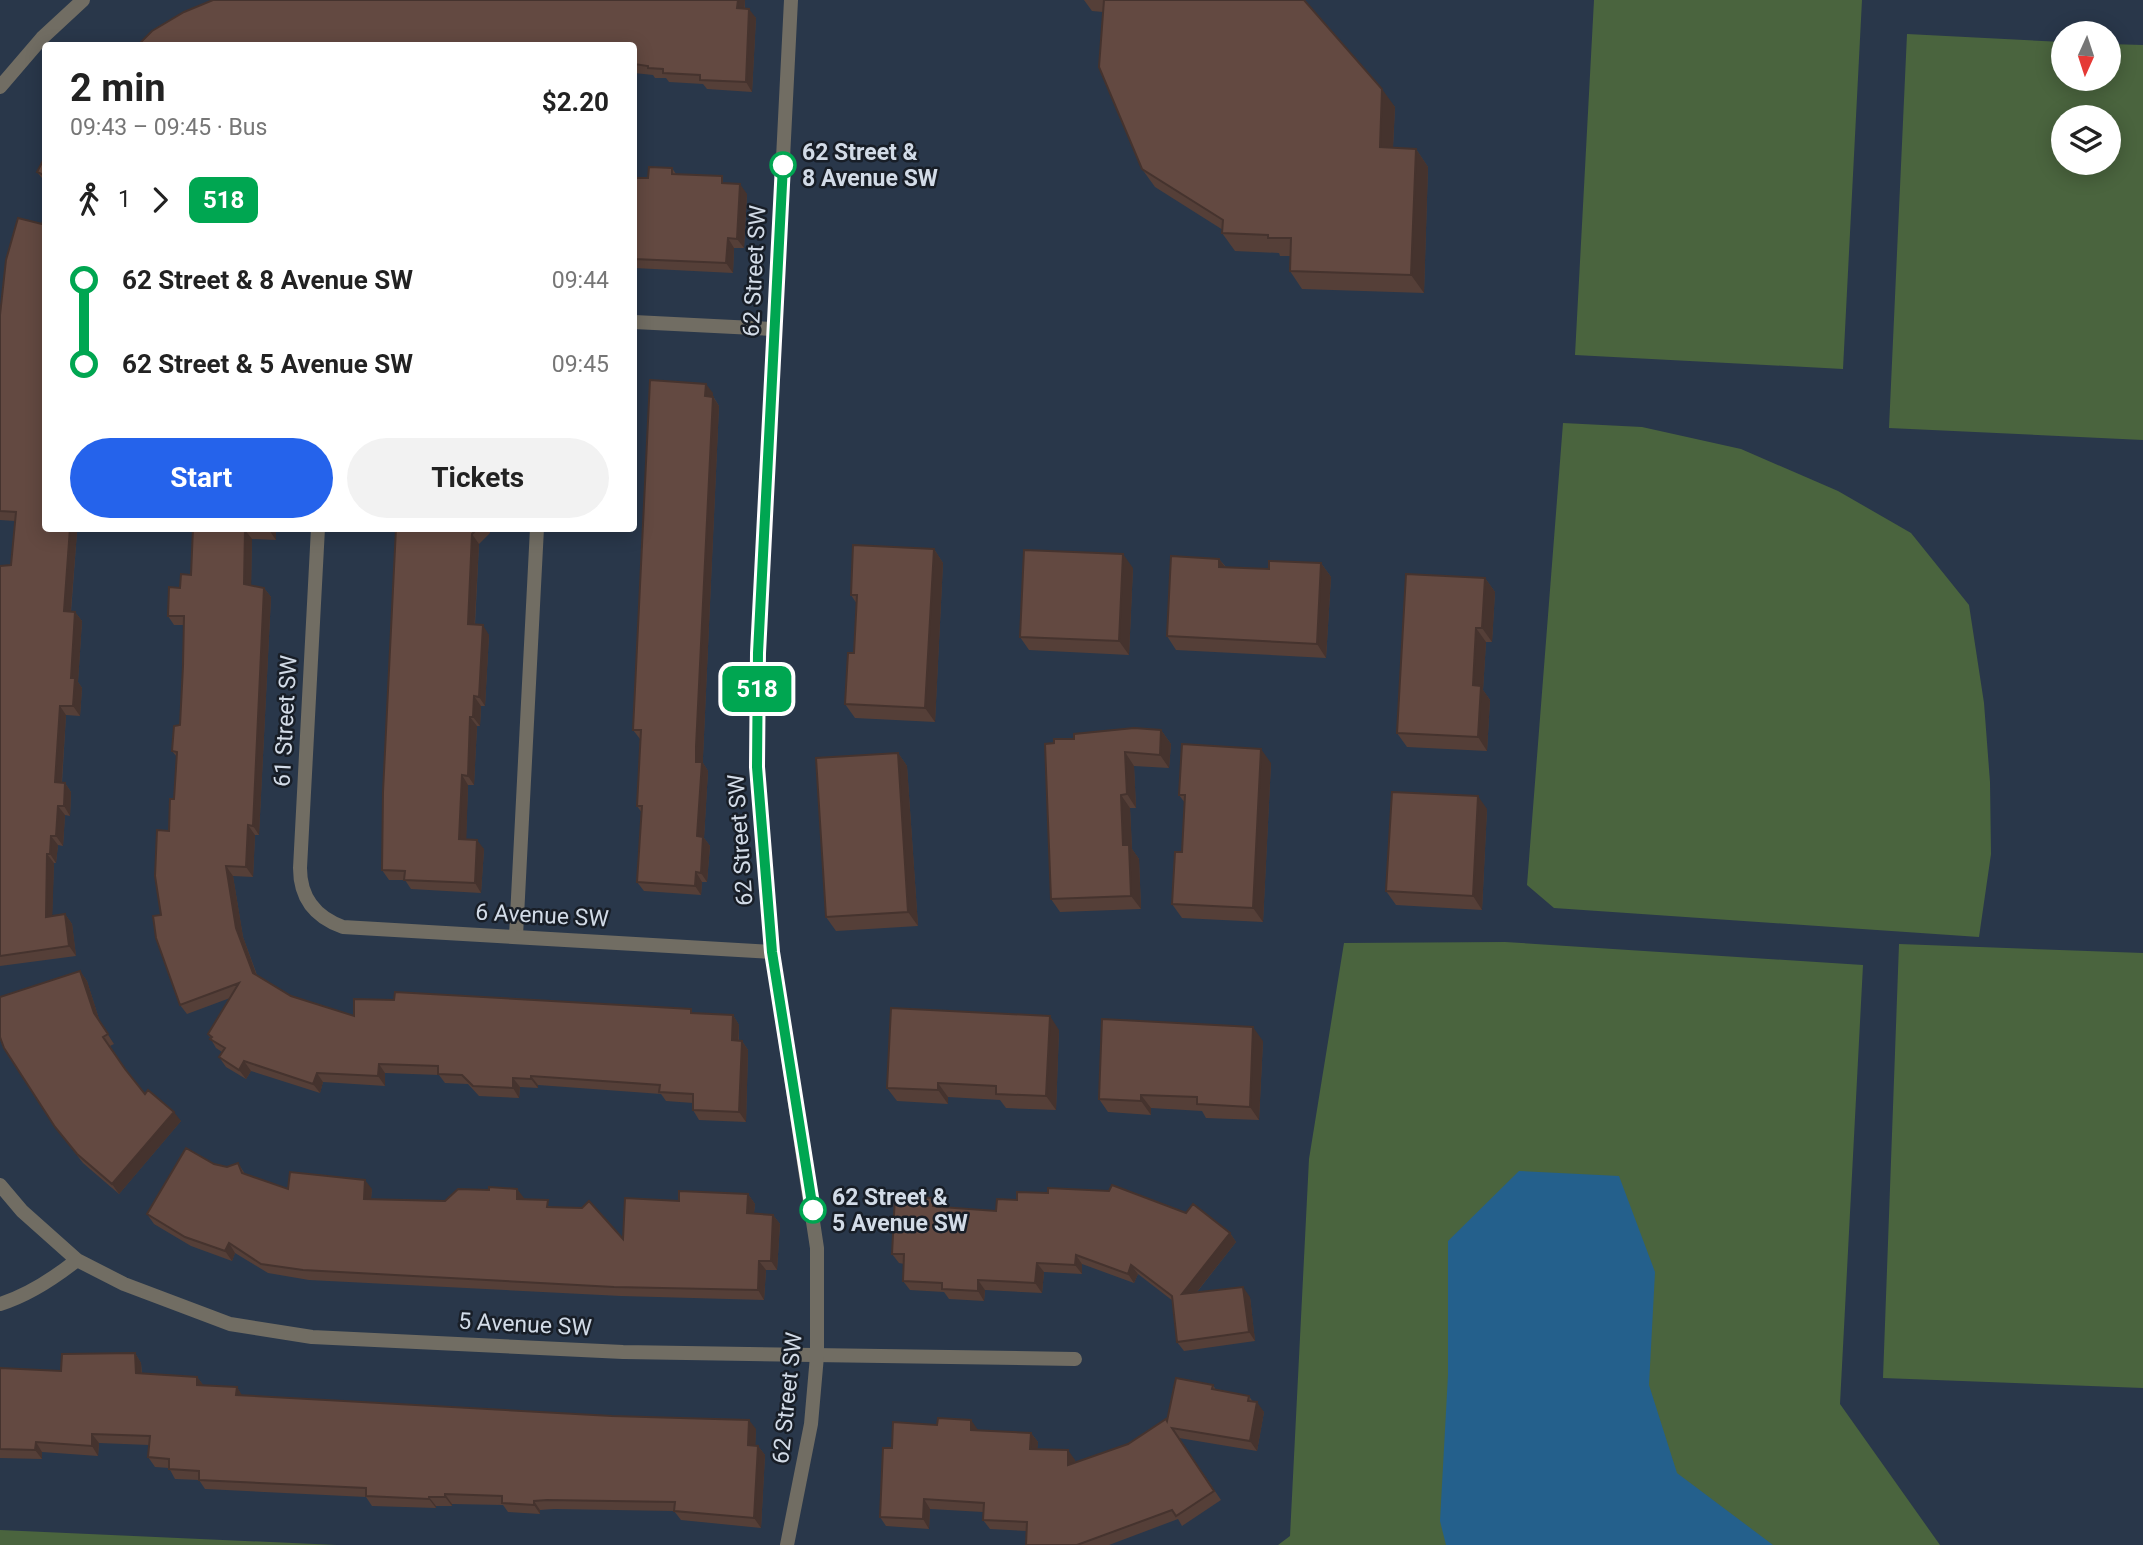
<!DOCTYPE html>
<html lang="en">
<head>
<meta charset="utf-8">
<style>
  :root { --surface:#fff; --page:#f2f2f2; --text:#222; --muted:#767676; --accent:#2563eb }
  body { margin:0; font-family:Roboto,sans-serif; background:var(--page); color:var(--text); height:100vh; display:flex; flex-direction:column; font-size:26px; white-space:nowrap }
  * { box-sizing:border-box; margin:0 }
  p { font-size:23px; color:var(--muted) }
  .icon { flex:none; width:38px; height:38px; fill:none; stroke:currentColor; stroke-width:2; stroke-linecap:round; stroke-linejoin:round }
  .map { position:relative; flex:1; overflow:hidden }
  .details { position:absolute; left:42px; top:42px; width:595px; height:490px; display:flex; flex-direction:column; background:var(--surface); border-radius:7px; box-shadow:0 4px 18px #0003 }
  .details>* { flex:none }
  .badge { padding:0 14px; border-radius:10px; font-size:24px; line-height:46px }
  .needle { width:46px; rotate:183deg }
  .fabs { position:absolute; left:2051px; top:21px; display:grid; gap:14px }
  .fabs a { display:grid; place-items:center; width:70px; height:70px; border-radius:50%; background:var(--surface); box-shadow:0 4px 18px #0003; font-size:35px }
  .map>.badge { position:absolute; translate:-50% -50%; box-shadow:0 0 0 4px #fff }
  .legs { display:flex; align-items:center; gap:10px; height:77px; padding:0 28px; font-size:23px }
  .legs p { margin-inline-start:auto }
  .summary { display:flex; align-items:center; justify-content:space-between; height:119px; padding:0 28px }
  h1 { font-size:38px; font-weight:700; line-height:52px }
  .cta { display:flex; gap:14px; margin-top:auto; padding:14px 28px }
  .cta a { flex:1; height:80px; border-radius:42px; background:var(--accent); color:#fff; font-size:28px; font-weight:700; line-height:80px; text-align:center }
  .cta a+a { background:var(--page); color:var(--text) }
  ul { padding:0 28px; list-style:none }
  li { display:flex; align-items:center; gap:24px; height:84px; font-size:26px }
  li i { display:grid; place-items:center; width:10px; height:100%; margin:0 9px; background:currentColor }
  li i::after { content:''; width:18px; height:18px; margin:-9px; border:5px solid; border-radius:50%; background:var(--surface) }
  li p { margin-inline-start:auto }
  li:first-child i { background:linear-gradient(#0000 50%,currentColor 0) }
  li:last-child i { background:linear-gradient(currentColor 50%,#0000 0) }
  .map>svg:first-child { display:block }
</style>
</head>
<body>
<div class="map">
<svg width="2143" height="1545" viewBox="0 0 2143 1545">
  <rect width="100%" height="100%" fill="#29374a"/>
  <!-- green -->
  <path fill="#4a643e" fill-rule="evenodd" d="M1594,0H1862L1843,369L1575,355Z
    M1907,34L2063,42V79H2109V44L2143,45V440L1889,428ZM2063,117H2109V163H2063Z
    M1563,423L1642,427L1741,449L1838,491L1911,533L1969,605L1984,703L1990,782L1991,854L1979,937L1554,908L1527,885Z
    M1505,942L1863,965L1840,1404L1940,1545H1278L1290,1536L1309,1159L1344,943Z
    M1899,944L2143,953V1388L1883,1378Z
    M0,1530L337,1545H0Z"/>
  <!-- water -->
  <path fill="#24608c" d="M1519,1171L1619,1176L1655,1272L1649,1385L1677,1473L1773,1545H1446L1440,1521L1448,1375V1241Z"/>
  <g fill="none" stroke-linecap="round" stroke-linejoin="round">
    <!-- service -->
    <path stroke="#716d63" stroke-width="14" d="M516,936L537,528"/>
    <!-- minor -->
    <path stroke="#716d63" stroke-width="14" d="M0,87L42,38L83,0
      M634,322L774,329
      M318,528L300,868C300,898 315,917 343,927L772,952
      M0,1185L22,1211L77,1260
      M0,1304C29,1295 53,1279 77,1260L124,1284L230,1324L312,1337L623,1352L1075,1359"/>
    <!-- tertiary -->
    <path stroke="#716d63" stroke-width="14" d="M787,1545L811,1424L817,1356V1248L772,952L757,767L758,653L791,0"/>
  </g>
  <!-- wall -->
  <path fill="#553f38" d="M213,0H745V8L756,18L752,92L707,89L703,84L669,82L666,78H655L653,75L634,73V46Z
    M1084,0H1304L1395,107L1393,148L1416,149L1428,167L1424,293L1302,289L1290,271V256H1280L1279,253L1235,251L1222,233L1223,230L1155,187L1142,169L1103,12L1092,11Z
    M46,155V183L37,172Z
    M672,168L676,174L728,184L747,194L744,248H734L733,273L634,268V178H648Z
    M42,224L46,528H87V532H77L71,612H75L82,621L78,682L82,688L80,716L66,715L62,783H65L71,792L70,816L65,815L63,846L58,845L56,863H54L52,916L65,914L72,924L76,956L0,966V566L11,565L15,521L0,520V315Z
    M713,393V396L719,406L703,757V763L708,771L704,838L710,846L707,882H702L701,895L644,891L637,882L642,813L637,806L640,739L633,730Z
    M193,528H276V540L252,539L251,585L264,588L271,597L259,835H255L253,877L233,876L243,937L257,975L291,996L354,1016L694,1013L733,1015L739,1025V1041H742L748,1050L746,1122L699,1120L693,1110V1103L666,1101L661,1094L538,1085V1088L520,1087L519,1098L479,1096L468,1084L445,1083L439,1075L385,1073V1086L323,1082L320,1093L251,1071L246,1079L226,1067L219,1057L222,1052L216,1048L208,1034L230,998L187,1014L180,1005L161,915L169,831L174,799L177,757L172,751L180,725L184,625H174L168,616L180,588L191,575Z
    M396,528H490V533L479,544L475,625L489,635L485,706H481L480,726H477L474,785H468L466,839L484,849L481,893L411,889L405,880H389L382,870Z
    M934,549L943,563L935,722L855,718L845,704L854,653L857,604L851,595Z
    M1219,559L1226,567L1269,569L1321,563L1331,577L1326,658L1176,650L1167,636Z
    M1133,568L1129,655L1029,650L1020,637Z
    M1485,578L1495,592L1492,642H1486L1483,690L1490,700L1487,751L1407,747L1397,733Z
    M1161,730L1171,744L1169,768L1134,766L1136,808H1130L1132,849L1139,859L1141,909L1060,912L1051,899L1054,743L1074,739Z
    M898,753L907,766L918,926L836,931L826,917Z
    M1271,763L1263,922L1182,918L1172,904L1182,852L1185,803L1179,795Z
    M1487,809L1482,910L1396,905L1386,891Z
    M80,971L87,981L100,1022L114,1044L110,1046L127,1072L145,1094L181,1121L119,1194L83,1163L55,1127Z
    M1059,1030L1056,1110L1006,1108L1000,1100L948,1097V1104L897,1101L887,1088Z
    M1263,1041L1259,1120L1206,1118L1202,1111L1151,1108V1115L1108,1112L1099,1099Z
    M238,1163L245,1174L288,1189H372L371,1199L445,1201L489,1190L517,1189L524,1199L552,1207L623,1239L679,1201L748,1194L755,1204L754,1213L773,1215L780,1224L777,1270H766L764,1300L621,1296L309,1280L268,1273L235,1253L232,1261L191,1246L154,1224L147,1214L214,1164L227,1167Z
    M940,1207L1230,1233L1236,1242L1197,1292L1250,1297L1255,1341L1184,1351L1177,1342L1173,1301L1138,1274L1134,1283L1082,1264V1274L1044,1272L1042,1293L985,1290L984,1301L949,1299L944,1292L910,1290L903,1281L904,1264L899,1263L892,1254Z
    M135,1353L141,1363L142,1373L197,1377L204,1386L237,1387L242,1396L756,1429L755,1446H758L765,1455L761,1528L681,1520L674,1511L554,1509L540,1510V1514L508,1512L503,1505L452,1504V1506H436V1508L372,1506L366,1497L205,1489L199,1480L175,1479L169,1468L155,1467L148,1457L149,1445L99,1443L98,1456L42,1452V1459L0,1458V1368L61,1371Z
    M1213,1385L1216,1390L1249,1396L1253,1402L1264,1412L1257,1451L1179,1438L1221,1500L1182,1526L1178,1519L1109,1545H1026L1027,1531L990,1529L983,1520V1512L930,1509L929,1529L886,1526L880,1517L892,1448L978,1430L1031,1433L1038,1442L1037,1449L1075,1460V1463L1128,1444L1167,1421Z"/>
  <!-- shaded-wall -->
  <path fill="#45332e" d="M738,0H745L744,17L737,8Z
    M749,9L756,18L752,92L746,82Z
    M1382,89L1395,107L1392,165L1380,147Z
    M1416,149L1428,167L1424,293L1411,275Z
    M740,184L747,194L744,248L737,239Z
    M728,238L734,248L733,273L726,263Z
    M706,384L713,393L712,405L705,396Z
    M713,397L719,406L703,757V763L708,771L704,838L710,846L707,882L701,873L697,836L696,747Z
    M70,528H75L77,532L70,620L64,611Z
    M269,528H276V540L269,530Z
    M245,530L252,539L251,593L244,584Z
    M472,534L479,544L474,634L468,624Z
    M934,549L943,563L935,722L925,708Z
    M1123,554L1133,568L1129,655L1119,641Z
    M1219,559L1229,572L1219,567Z
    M1321,563L1331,577L1326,658L1317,644Z
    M1485,578L1495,592L1492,642L1482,628Z
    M264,588L271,597L259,835L253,826Z
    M75,612L82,621L78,682L82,688L80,716L73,706L71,678Z
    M483,625L489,635L485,706L479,697Z
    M1476,628L1486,642L1483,690L1490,700L1487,751L1478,737L1473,685Z
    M474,696L481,706L480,726L473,717Z
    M60,706L66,715L61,791L55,782Z
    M470,717L477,726L474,785L468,776Z
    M1161,730L1171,744L1169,768L1160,755Z
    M1261,749L1271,763L1263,922L1253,908Z
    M1125,752L1134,766L1136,808L1127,794Z
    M898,753L907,766L918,926L908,912Z
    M462,775L468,785L466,848L459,839Z
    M65,783L71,792L70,816L64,806Z
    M1121,795L1130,808L1132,849L1139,859L1141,909L1131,896L1123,845Z
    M1478,796L1487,809L1482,910L1473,896Z
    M58,806L65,815L63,846L56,836Z
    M248,825L255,835L253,877L246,867Z
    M51,836L58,845L56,863L50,854Z
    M477,840L484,849L481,893L475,883Z
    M47,854L54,863L52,926L46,917Z
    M226,866L233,876L243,937L259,982L253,973L236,928Z
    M696,872L702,882L701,895L695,886Z
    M65,914L72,924L76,956L69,946Z
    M80,971L87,981L100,1022L114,1044L94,1013Z
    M733,1015L739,1025L738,1050L732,1040Z
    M1050,1016L1059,1030L1056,1110L1046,1096Z
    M1253,1027L1263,1041L1259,1120L1250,1107Z
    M742,1041L748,1050L746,1122L739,1112Z
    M244,1061L251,1071L246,1079L239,1070Z
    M379,1064L385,1073V1086L378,1076Z
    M317,1073L323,1082L320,1093L313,1084Z
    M531,1076L538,1085V1088L531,1079Z
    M513,1078L520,1087L519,1098L513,1088Z
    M938,1083L948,1097V1104L938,1090Z
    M1141,1095L1151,1108V1115L1141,1101Z
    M174,1112L181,1121L119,1194L112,1184Z
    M365,1180L372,1189L370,1208L364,1199Z
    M517,1189L524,1198L523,1208L517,1199Z
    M748,1194L755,1204L753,1222L747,1213Z
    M934,1198L940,1207L933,1206Z
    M773,1215L780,1224L777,1270L771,1261Z
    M1230,1233L1236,1242L1188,1303L1182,1294Z
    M229,1243L235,1253L232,1261L225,1251Z
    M1076,1255L1082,1264V1274L1075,1265Z
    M759,1261L766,1270L764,1300L758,1290Z
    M1037,1263L1044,1272L1042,1293L1035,1283Z
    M1131,1265L1138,1274L1134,1283L1128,1274Z
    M978,1280L985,1290L984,1301L978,1291Z
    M1243,1287L1250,1297L1255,1341L1249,1332Z
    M135,1353L141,1363L142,1382L136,1373Z
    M197,1377L204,1386L197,1385Z
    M237,1387L243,1397L236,1395Z
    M1257,1402L1264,1412L1257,1451L1250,1441Z
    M749,1420L756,1429L755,1455L748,1445Z
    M971,1420L978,1430H971Z
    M1031,1433L1038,1442L1037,1458L1030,1449Z
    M92,1434L99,1443L98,1456L92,1446Z
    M36,1442L42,1452V1459L35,1450Z
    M758,1446L765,1455L761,1528L754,1518Z
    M1068,1450L1075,1460L1074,1474L1068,1465Z
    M445,1494L452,1504V1506L445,1497Z
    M429,1497L436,1506V1508L429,1499Z
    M924,1499L930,1509L929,1529L923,1519Z
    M534,1501L540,1510V1514L534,1505Z"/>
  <!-- building -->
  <path fill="#634941" stroke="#45332e" stroke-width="2" d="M213,0H738L737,8L749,9L746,82L700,80V75L663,73V69L648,68V66L634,64V46H137L152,31L184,12Z
    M1104,0H1304L1382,89L1380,147L1416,149L1411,275L1290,271L1291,238H1268V235L1222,233L1223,220L1142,169L1099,67Z
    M46,155V176L37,172Z
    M649,167L672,168V174L722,176V183L740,184L737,239L728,238L726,263L634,259V178H648Z
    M46,212V528H70L64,611L75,612L71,678H75L73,706H60L55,782L65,783L64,806H58L56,836H51L50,854H47L46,917L65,914L69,946L0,956V566L11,565L16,512L0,511V315L6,260L18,218L42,224Z
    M650,380L706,384L705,396L713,397L696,747V762H702L697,836L703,837L701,873L696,872L695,886L637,882L642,806H637L641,730H633Z
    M193,528H269V530H245L244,584L264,588L253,826L248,825L246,867L226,866L236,928L253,973L291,996L354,1016V999L394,1000L395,992L691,1009V1013L733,1015L732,1040L742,1041L739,1112L693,1110V1094L659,1092L660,1085L531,1076V1079L513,1078V1088L473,1086L462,1075L438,1074V1066L379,1064L378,1076L317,1073L313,1084L244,1061L239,1070L219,1057L225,1048L210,1039L212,1037L208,1034L239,983L180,1005L156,938L153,916L161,915L155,876L157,830L169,831L170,799H174L177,752L172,751L174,726L180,725L183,666L184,616H168L169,587L180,588L181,574L191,575Z
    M396,528H478L472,534L468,624L483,625L479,697L474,696L473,717H470L468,776L462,775L459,839L477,840L475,883L404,880L405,871L382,870L383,792Z
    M853,545L934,549L925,708L845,704L848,653H854L857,595H851Z
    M1024,550L1123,554L1119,641L1020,637Z
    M1171,556L1219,559V567L1269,569V561L1321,563L1317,644L1167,636Z
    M1406,574L1485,578L1482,628H1476L1473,685L1481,686L1478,737L1397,733Z
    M1134,728L1161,730L1160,755L1125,752L1127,794L1121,795L1123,845H1129L1131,896L1051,899L1045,744L1054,743V739H1074V734Z
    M1182,744L1261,749L1253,908L1172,904L1175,852H1182L1185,795H1179Z
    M898,753L908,912L826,917L816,758Z
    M1392,792L1478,796L1473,896L1386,891Z
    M80,971L94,1013L108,1034L103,1037L125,1069L145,1094L148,1090L174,1112L112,1184L77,1154L55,1127L4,1048L0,1037V997Z
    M891,1008L1050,1016L1046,1096L996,1094V1086L938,1083V1090L887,1088Z
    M1102,1019L1253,1027L1250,1107L1197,1104V1097L1141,1095V1101L1099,1099Z
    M186,1148L214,1164L227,1167L238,1163L242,1173L288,1189L290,1172L365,1180L364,1199L445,1201L458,1189L489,1190V1187L517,1189V1199L548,1200L547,1207L582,1208L589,1201L623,1239L625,1198L679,1201V1191L748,1194L747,1213L773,1215L771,1261H759L758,1290L614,1287L303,1270L261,1264L229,1243L225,1251L185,1237L147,1214Z
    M1112,1185L1186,1213L1193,1204L1230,1233L1182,1294L1243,1287L1249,1332L1177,1342L1172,1296L1131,1265L1128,1274L1076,1255L1075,1265L1037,1263L1035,1283L978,1280V1291L942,1289V1283L903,1281L904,1254H892L895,1196L934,1198L933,1206L941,1207L996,1211L997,1199L1017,1200V1192L1048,1193V1188L1109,1191Z
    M135,1353L136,1373L197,1377V1385L237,1387L236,1395L612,1416L749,1420L748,1445L758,1446L754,1518L674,1511L675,1502L547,1500L534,1501V1505L502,1503V1496L445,1494V1497H429V1499L366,1496V1488L199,1480V1471L169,1469V1459L148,1457L150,1436L92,1434V1446L36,1442L35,1450L0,1449V1368L61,1371L62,1354Z
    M1176,1378L1213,1385L1212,1389L1249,1396L1248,1401L1257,1402L1250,1441L1172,1428L1214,1491L1176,1516L1172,1510L1077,1545H1026L1027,1522L983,1520L984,1503L924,1499L923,1519L880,1517L883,1448H892L893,1422L937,1425L938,1418L971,1420V1430L1031,1433L1030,1449L1068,1450V1465L1128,1444L1166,1419L1167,1421Z"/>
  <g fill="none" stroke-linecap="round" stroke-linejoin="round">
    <!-- line-1 casing -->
    <g stroke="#fff" stroke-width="16">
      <path id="line-1" d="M783,165L758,653L757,767L772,952L813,1210"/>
    </g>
    <!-- line-1 -->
    <use href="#line-1" stroke="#00a651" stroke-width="10"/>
  </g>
  <!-- markers -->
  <g fill="#fff" stroke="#00a651" stroke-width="3.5">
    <circle cx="783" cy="165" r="12"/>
    <circle cx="813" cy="1210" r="12"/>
  </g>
  <g text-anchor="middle" stroke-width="5" stroke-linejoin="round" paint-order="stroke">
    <!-- stop labels -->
    <g font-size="23" font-weight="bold" fill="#d2dbe7" stroke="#181e27" text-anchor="start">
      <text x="802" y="160">62 Street &amp;<tspan x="802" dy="26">8 Avenue SW</tspan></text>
      <text x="832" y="1205">62 Street &amp;<tspan x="832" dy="26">5 Avenue SW</tspan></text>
    </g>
    <!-- street labels -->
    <g font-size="23" fill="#d2dbe7" stroke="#181e27">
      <text transform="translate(754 271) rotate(-87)" y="8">62 Street SW</text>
      <text transform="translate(285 721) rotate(-87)" y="8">61 Street SW</text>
      <text transform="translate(740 840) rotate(-94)" y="8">62 Street SW</text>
      <text transform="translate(542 915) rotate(3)" y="8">6 Avenue SW</text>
      <text transform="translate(525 1324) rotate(3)" y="8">5 Avenue SW</text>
      <text transform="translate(787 1398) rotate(-84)" y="8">62 Street SW</text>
    </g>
  </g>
</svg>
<div class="fabs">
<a><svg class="needle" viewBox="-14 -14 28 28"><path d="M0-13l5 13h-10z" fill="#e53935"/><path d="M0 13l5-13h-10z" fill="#767676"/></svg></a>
<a><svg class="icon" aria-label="layers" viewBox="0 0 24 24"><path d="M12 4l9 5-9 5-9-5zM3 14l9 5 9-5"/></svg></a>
</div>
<b class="badge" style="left:757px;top:689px;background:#00a651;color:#fff">518</b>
<section class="details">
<div class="summary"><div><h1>2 min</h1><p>09:43 – 09:45 · Bus</p></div><b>$2.20</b></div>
<div class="legs"><svg class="icon" aria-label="walk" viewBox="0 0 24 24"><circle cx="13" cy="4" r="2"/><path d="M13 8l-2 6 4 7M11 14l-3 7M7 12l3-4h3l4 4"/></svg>1<svg class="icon" aria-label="forward" viewBox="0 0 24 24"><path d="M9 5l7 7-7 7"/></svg><b class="badge" style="background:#00a651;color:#fff">518</b></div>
<ul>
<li><i style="color:#00a651"></i><b>62 Street &amp; 8 Avenue SW</b><p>09:44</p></li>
<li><i style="color:#00a651"></i><b>62 Street &amp; 5 Avenue SW</b><p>09:45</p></li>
</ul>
<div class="cta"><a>Start</a><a>Tickets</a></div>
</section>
</div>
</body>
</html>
